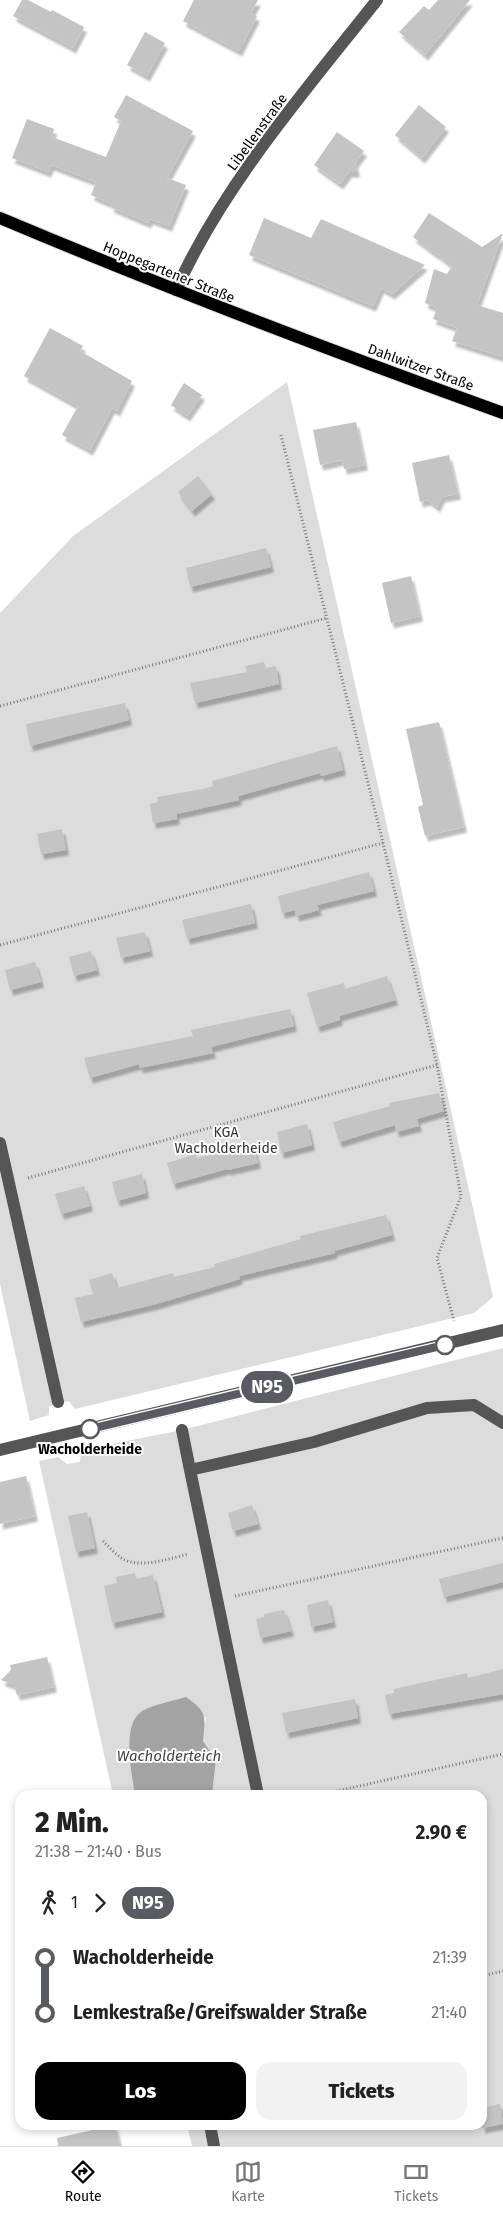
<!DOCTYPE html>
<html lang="de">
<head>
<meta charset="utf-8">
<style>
  :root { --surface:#fff; --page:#f2f2f2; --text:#222; --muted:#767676; --line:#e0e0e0; --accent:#000 }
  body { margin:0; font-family:"Fira Sans",sans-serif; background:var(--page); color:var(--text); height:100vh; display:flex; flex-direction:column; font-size:19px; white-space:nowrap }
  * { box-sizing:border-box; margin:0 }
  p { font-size:16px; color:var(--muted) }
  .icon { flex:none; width:28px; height:28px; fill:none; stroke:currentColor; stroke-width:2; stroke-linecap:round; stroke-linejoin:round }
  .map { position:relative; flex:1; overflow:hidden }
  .drawer { position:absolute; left:15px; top:1790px; width:472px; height:340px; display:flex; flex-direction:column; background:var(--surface); border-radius:15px; box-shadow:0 2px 8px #0003 }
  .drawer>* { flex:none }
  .badge { padding:0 10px; border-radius:16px; font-size:18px; line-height:32px }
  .map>.badge { position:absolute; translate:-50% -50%; box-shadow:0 0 0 2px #fff }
  .legs { display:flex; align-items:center; gap:8px; height:55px; padding:0 20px; font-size:16px }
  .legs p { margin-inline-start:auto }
  .summary { display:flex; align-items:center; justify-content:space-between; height:85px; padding:0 20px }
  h1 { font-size:28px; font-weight:800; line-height:38px }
  .button { display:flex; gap:10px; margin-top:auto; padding:10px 20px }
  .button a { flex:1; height:58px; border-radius:15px; background:var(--accent); color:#fff; font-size:20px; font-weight:800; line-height:58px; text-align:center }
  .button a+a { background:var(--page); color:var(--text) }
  ul { padding:0 20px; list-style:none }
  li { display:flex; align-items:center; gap:18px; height:55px; font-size:19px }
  li i { display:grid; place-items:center; width:8px; height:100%; margin:0 6px; background:currentColor }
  li i::after { content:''; width:12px; height:12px; margin:-6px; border:4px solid; border-radius:50%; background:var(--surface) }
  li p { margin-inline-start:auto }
  li:first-child i { background:linear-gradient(#0000 50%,currentColor 0) }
  li:last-child i { background:linear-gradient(currentColor 50%,#0000 0) }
  .dock { display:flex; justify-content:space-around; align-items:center; height:70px; border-top:1px solid var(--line); background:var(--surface); font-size:14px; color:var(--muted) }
  .dock a { display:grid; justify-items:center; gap:2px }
  .dock .active { color:var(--accent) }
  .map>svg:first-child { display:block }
</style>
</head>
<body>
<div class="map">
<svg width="503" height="2146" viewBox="0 0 503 2146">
  <defs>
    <filter id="shadow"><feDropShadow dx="3" dy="5.5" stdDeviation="1" flood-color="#0004"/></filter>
  </defs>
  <rect width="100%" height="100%" fill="#fff"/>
  <!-- green -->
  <path fill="#dcdcdc" d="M287,382L493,1297L474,1313L75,1409L69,1401L49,1406V1415L30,1421L0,1284V613L73,536Z
    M503,1348V2146H192L187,2125H482V1795H212L216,1760L203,1741L206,1717L129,1739L135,1795H113L39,1461L58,1457L67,1464L80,1462L81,1450L182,1430Z"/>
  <!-- water -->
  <path fill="#a3a3a3" d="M186,1697C207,1712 206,1716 203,1741L216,1760L212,1795H135C132,1774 121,1726 141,1712C150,1705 174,1701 186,1697Z"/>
  <!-- building -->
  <path fill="#c4c4c4" filter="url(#shadow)" d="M22,0H28L51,12L52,10L84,27L73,48L13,16Z
    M194,0H258L251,13L257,16L239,51L183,21Z
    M438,0H470L425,55L399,32L424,6L429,10Z
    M145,32L165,43L147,76L127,65Z
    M126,95L193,131L167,178L186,185L169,226L150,219L148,223L111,207L112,204L91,195L96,182L51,165L48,172L12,158L27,119L54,129L52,137L106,157L121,121L114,117Z
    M419,105L446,127L422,158L395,135Z
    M337,132L364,151L355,163L357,172H349L340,184L314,165Z
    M429,213L482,247L503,233L477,305L503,313V357L452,341L457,328L433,319L437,308L425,303L434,269L447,274L452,266L438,255L439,253L437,255L413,237Z
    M264,218L311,238L321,219L425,265L392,294L381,288L373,306L249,255Z
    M50,328L83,346L80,351L132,381L117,411L112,408L90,450L62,435L78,406L24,376Z
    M184,383L202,395L187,416L171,405Z
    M356,422L365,465L344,469L342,460L320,465L313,430Z
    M449,455L458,494L442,497L437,507L428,500L420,502L412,463Z
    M198,476L212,494L192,511L178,492Z
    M266,548L271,567L190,587L186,568Z
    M411,576L420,616L391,623L382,583Z
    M264,662L266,668L276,666L279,684L195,703L190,683L247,672L245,666Z
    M125,703L129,720L30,746L26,724Z
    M439,722L464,827L425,836L418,807L423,805L406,729Z
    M337,746L343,770L321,776L320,773L238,796L239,800L176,814L177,819L153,823L150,804L158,802L157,797L203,789L213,786L212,781Z
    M62,829L66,850L41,854L37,834Z
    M369,872L374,891L317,905L319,910L296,916L295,910L282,913L278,896Z
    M251,904L255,923L187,939L182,920Z
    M145,932L150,951L121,958L116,938Z
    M91,951L97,970L74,976L69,957Z
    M35,962L41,982L10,990L5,970Z
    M387,976L395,1000L339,1016L340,1020L317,1027L307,993L344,983L345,989Z
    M290,1009L294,1026L211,1047L213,1053L140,1068L139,1064L90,1078L84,1058L193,1036L191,1030Z
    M439,1093L444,1111L417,1119L419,1126L396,1132L395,1125L339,1142L333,1122L390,1106L389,1103Z
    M307,1124L312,1145L281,1153L277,1132Z
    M253,1144L258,1163L228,1170L227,1169L173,1184L167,1163L196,1154L197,1158Z
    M142,1174L146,1193L117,1201L112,1182Z
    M84,1186L90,1206L61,1214L55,1194Z
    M386,1215L392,1235L334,1251L335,1253L239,1276L240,1279L156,1304L81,1322L75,1298L93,1294L89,1280L112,1273L117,1288L173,1273L174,1277L215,1267L214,1264L301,1239L300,1236Z
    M26,1476L35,1516L0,1524V1482Z
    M252,1505L258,1524L233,1531L228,1513Z
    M87,1512L95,1548L76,1552L68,1516Z
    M503,1563V1582L444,1597L439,1579Z
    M135,1573L136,1579L153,1575L162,1612L112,1623L104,1586L117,1583L116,1577Z
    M328,1600L333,1622L311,1627L307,1605Z
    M284,1610L291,1631L260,1638L256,1619L264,1617V1614Z
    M47,1657L54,1687L17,1695L14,1685L1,1680L11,1670L10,1665Z
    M503,1669V1694L389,1714L385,1695L394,1693V1689L467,1673L468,1678Z
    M355,1699L358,1718L286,1733L282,1713Z
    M500,2104L503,2124L482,2128V2108Z
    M115,2125L120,2146H58L57,2138Z"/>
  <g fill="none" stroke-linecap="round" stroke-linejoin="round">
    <!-- major casing -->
    <g stroke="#dbdbdb" stroke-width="14">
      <path id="major" d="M0,218C166,288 334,352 503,413"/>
    </g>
    <!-- path -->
    <path stroke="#777" stroke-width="3" stroke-dasharray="1 2.5" stroke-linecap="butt" d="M281,435L383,843L437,1065L461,1196L437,1258L454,1321
      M0,706L327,618
      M0,945L383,843
      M28,1178L437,1065
      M103,1541C111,1549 120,1560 131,1562C149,1566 171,1558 189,1554
      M235,1596L503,1538
      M319,1795L503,1754
      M482,1976L503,1971"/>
    <!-- minor -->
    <path stroke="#555" stroke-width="12" d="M176,290C223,185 306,90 377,0
      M0,1143L58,1402
      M182,1430L190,1470L314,1442L427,1408L474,1405L503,1423
      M0,1450L503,1330
      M190,1470L258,1795
      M210,2125L214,2146"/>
    <!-- major -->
    <use href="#major" stroke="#000" stroke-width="12"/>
  </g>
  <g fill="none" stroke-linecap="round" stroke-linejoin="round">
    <!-- line-1 casing -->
    <g stroke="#fff" stroke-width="11">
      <path id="line-1" d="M90,1429L445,1345"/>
    </g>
    <!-- line-1 -->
    <use href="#line-1" stroke="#595b62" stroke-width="8"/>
  </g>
  <!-- markers -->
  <g fill="#fff" stroke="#595b62" stroke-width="2.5">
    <circle cx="445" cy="1345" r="9"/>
    <circle cx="90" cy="1429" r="9"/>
  </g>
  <g text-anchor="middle" stroke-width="4" stroke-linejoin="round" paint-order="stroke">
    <!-- street labels -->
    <g font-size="14" fill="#000" stroke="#fff">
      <text transform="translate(257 132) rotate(-54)" y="5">Libellenstraße</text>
      <text transform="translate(169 272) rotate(22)" y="5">Hoppegartener Straße</text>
      <text transform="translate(421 367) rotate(20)" y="5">Dahlwitzer Straße</text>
    </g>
    <!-- park labels -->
    <g font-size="14" fill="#333" stroke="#fff">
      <text x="226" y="1137">KGA<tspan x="226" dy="16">Wacholderheide</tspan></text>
    </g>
    <!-- stop labels -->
    <g font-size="14" font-weight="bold" fill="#000" stroke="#fff">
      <text x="90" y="1454">Wacholderheide</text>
    </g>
    <!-- water labels -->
    <g font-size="15" font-style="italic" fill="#444" stroke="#fff">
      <text x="169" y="1761">Wacholderteich</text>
    </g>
  </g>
</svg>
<b class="badge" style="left:267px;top:1387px;background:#595b62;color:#fff">N95</b>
<section class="drawer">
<div class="summary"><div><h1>2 Min.</h1><p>21:38 – 21:40 · Bus</p></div><b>2.90 €</b></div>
<div class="legs"><svg class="icon" aria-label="walk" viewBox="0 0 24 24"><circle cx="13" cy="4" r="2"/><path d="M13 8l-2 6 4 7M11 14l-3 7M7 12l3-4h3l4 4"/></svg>1<svg class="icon" aria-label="forward" viewBox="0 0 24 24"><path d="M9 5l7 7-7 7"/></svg><b class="badge" style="background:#595b62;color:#fff">N95</b></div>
<ul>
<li><i style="color:#595b62"></i><b>Wacholderheide</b><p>21:39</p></li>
<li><i style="color:#595b62"></i><b>Lemkestraße/Greifswalder Straße</b><p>21:40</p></li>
</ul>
<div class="button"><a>Los</a><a>Tickets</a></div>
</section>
</div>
<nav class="dock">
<a class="active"><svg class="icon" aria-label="directions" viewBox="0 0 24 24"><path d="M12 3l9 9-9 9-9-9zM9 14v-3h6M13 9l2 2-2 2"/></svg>Route</a>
<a><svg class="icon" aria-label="map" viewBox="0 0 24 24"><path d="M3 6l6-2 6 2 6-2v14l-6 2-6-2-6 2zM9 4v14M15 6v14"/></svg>Karte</a>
<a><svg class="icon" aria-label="tickets" viewBox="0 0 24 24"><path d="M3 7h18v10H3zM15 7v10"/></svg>Tickets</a>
</nav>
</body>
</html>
